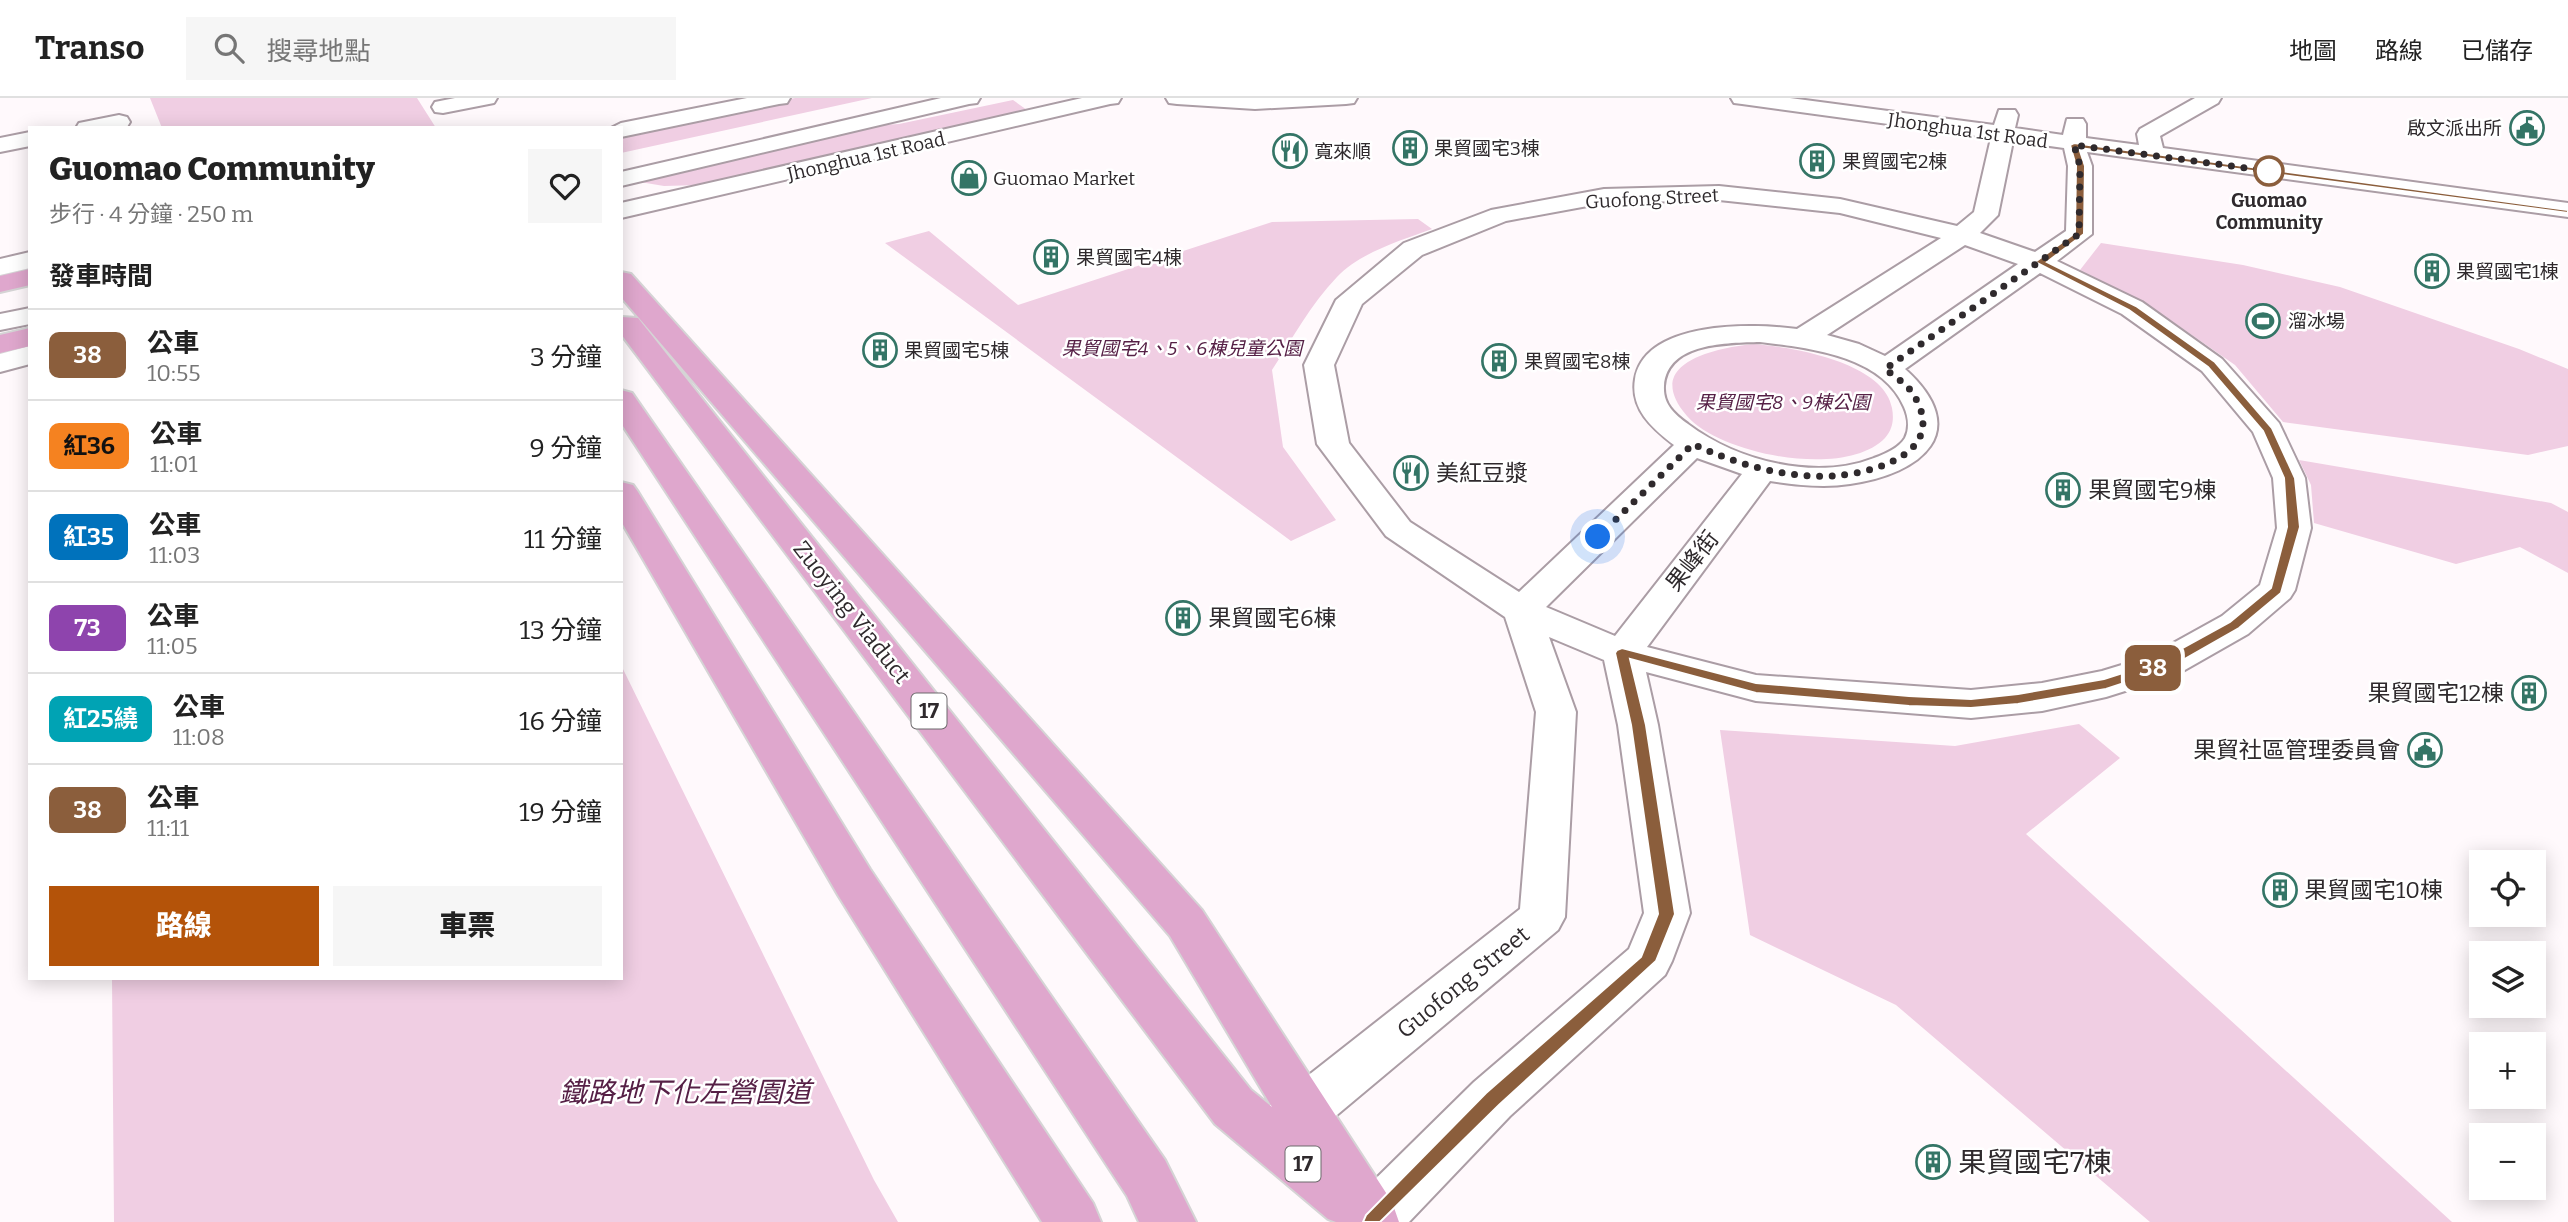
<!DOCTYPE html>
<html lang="zh-TW">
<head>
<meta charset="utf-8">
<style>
  :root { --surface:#fff; --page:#f6f6f6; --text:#222; --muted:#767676; --line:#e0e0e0; --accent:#b45309 }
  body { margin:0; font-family:Bitter,"Noto Sans TC",serif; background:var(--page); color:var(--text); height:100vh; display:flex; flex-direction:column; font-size:26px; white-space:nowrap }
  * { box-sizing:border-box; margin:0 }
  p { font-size:23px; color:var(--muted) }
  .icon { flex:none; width:38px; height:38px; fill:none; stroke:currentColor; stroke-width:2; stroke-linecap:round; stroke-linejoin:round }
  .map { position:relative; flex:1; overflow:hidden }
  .side { position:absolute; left:28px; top:28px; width:595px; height:854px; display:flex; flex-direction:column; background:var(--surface); border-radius:0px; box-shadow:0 4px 18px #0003 }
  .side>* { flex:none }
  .badge { padding:0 14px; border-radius:10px; font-size:24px; line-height:46px }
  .controls { position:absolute; left:2469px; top:752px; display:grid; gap:14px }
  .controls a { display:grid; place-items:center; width:77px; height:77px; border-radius:0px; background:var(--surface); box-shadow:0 4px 18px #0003; font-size:35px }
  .you { position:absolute; width:35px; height:35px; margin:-18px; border:5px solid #fff; border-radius:50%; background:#1a73e8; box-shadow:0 0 0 10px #1a73e833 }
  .map>.badge { position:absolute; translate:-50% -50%; box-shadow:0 0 0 4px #fff }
  h2 { padding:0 21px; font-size:26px; line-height:63px }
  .round { display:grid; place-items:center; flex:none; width:74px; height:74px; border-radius:0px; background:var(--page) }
  .head { display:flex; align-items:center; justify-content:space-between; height:119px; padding:0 21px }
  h1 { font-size:33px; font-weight:800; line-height:52px }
  .button { display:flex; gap:14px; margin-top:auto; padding:14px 21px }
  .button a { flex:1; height:80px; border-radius:0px; background:var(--accent); color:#fff; font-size:28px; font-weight:800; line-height:80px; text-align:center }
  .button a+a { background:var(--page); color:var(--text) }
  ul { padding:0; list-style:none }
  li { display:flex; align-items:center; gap:21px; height:91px; padding:0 21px; border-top:2px solid var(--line) }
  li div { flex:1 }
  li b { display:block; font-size:26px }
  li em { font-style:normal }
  li .badge { min-width:77px; font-weight:700; text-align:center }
  header { display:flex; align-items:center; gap:42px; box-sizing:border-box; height:98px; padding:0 35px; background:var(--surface); border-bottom:2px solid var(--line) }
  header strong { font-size:33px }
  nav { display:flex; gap:38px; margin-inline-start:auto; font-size:24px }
  .search { width:490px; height:63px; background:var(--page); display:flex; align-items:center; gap:18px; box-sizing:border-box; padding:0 24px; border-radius:0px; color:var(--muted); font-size:26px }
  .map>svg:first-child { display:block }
</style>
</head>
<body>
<header>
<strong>Transo</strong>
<div class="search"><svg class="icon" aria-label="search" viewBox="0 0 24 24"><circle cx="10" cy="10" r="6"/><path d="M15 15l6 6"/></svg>搜尋地點</div>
<nav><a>地圖</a><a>路線</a><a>已儲存</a></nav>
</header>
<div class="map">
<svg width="2568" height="1124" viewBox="0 0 2568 1124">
  <rect width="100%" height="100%" fill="#fff9fc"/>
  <!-- green -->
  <path fill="#f0cee3" d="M150,0H417L436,30H162Z
    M795,0H872L621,55V40L632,35Z
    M1013,2L1027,12L700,87L664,88L634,83L865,28L899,26Z
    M1418,121L1432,131C1402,142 1359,155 1337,179C1311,206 1292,241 1272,272L1283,349L1336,422L1291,443L885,145L929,133L1018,207L1272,124Z
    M2101,145L2243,167L2340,189L2519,251L2568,271V348L2528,357L2283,324L2235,267L2150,208L2080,172Z
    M1754,246C1791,249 1884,264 1892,310C1894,321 1893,331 1885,340C1846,381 1721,357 1687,318C1641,265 1715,250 1754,246Z
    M2299,362L2551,405L2568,414V475L2520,449L2456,466L2314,425L2311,387Z
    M621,567L874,1082L898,1124H114L112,880H621Z
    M2079,626L2120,660L2026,736L2452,1124H2150L1896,907L1750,837L1720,632L1955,648Z"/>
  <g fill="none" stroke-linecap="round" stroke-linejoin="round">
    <!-- minor casing -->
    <g stroke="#ab9da5" stroke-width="4">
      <path id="minor" d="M455,0H497L494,5L443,15L435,14L432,9L435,4Z
        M747,0H790L787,5L779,6L621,39V30H611L621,25Z
        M941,0H980L977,5L969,6L621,88V74Z
        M1082,0H1121L1118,5L1110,6L621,120V105Z
        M1166,0H1357L1354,5L1346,6L1255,11L1177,6L1169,5Z
        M1731,0H1790L1994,27L1999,12H2015L2018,17L2015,30L2063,37L2067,21H2083L2086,26V40L2139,47L2137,36L2140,31L2195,0H2221L2218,5L2160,38L2163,50L2568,105V119L2087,54L2092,68V136L2057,163L2142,204L2222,261L2279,325L2305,380L2311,430L2295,492L2290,500L2248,536L2176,577L2106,599L2042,613L1971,620L1756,603L1646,574L1658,627L1690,815L1672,863L1665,877L1510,1018L1409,1124H1345L1352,1104L1474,984L1629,851L1644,815L1618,627L1604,562L1549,539L1576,614L1565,819L1558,832L1301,1047L1282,1054L1263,1047L1256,1030L1263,1013L1520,811L1536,614L1505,519L1386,438L1317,346L1304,267L1336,202L1404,145L1491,112L1604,91L1719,88L1840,101L1957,128L1974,114L1991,40L1742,6L1734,5ZM2013,43L2064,50L2068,68L2066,133L2035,154L1980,135L1998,117ZM1719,102L1840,115L1941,140L1797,231C1753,225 1645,222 1635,281C1630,311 1652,330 1674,347L1519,494L1410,424L1349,345L1334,267L1362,206L1422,157L1506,123L1604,105ZM1965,147L2018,166L1885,258L1859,246L1827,237ZM2040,175L2122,216L2202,273L2253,334L2273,380L2277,430L2260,487L2222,518L2148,559L2102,573L2042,585L1971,592L1756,577L1647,549L1770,383C1797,387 1824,390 1850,386C1922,376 1974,333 1905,271ZM1760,244C1808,250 1882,257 1904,309C1908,318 1910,330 1905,340C1899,350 1885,356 1874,360C1815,383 1737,363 1688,326C1674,316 1663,306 1664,288C1667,244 1728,245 1760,244ZM1697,360L1742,376L1615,538L1546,509Z
        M119,17L127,19L130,24L127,29L76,30L79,25Z
        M30,34V48L0,54V40Z
        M30,154V170L0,177V161Z
        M30,210V226L0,232V216Z
        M30,248V266L0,274V256Z"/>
    </g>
    <!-- major casing -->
    <g stroke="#d5d4d5" stroke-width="4">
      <path id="major" d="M30,171V187L0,194V178Z
        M621,174L631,176L1202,812L1392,1104L1399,1124H1336L1328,1121L1215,1026L621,236V219L638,220L1251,992L1272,1009L1170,838L621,199Z
        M30,230V248L0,255V237Z
        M621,292L632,295L1165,1062L1196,1124H1139L1127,1098L621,325Z
        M621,384L633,387L638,394L870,771L1093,1105L1101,1124H1042L838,797L621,423Z"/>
    </g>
    <!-- minor -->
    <use href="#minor" fill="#fff" fill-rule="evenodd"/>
    <!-- major -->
    <use href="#major" fill="#dfa7cd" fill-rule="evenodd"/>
  </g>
  <!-- line -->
  <path fill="#8b5e3c" stroke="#fff" stroke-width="2" d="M2074,45L2568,112V115L2079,50L2085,68L2084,136L2047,164L2136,208L2215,264L2272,330L2295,380L2300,429L2281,495L2239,530L2167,571L2106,591L2018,606L1971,610L1909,608L1756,595L1630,561L1646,627L1675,816L1656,863L1499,1007L1380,1124H1363L1366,1117L1486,995L1641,859L1658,816L1631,627L1615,555L1617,552L1622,550L1756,585L1909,598L1971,601L2018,596L2104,581L2157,564L2230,524L2271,490L2287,429L2284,380L2263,333L2208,269L2129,212L2035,164L2075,135L2076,68L2070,47Z"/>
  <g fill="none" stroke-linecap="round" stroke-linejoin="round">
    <!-- walk -->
    <path stroke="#2f2a2d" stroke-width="7" stroke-dasharray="0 12.6" d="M1598,439L1693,346C1732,364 1770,376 1812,378C1858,381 1954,360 1913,296C1907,286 1894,278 1885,271L2079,136L2080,68L2074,47L2269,73"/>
  </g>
  <!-- icons -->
  <defs>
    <g id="civic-ring" transform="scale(1.75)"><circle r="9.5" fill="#fff" stroke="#347566" stroke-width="1.5"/><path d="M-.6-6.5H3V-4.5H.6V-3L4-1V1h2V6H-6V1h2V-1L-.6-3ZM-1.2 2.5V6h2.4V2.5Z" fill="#347566"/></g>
    <g id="building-ring" transform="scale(1.75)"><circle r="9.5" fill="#fff" stroke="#347566" stroke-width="1.5"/><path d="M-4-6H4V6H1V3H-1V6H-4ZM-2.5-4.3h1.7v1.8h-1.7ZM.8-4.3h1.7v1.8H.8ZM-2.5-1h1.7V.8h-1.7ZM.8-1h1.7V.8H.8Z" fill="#347566"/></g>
    <g id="restaurant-ring" transform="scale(1.75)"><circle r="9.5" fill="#fff" stroke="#347566" stroke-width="1.5"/><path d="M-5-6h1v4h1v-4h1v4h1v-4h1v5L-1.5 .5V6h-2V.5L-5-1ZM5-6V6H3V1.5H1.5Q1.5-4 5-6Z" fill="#347566"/></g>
    <g id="shop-ring" transform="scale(1.75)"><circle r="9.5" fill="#fff" stroke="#347566" stroke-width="1.5"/><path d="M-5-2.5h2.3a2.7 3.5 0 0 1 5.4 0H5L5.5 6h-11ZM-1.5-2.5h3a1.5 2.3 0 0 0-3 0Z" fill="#347566"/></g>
    <g id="stadium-ring" transform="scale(1.75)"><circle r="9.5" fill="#fff" stroke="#347566" stroke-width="1.5"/><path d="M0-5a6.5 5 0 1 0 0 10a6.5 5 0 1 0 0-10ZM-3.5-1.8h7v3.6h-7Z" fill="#347566"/></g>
  </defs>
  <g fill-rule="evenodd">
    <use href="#civic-ring" x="2527" y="30"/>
    <use href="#building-ring" x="1410" y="50"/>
    <use href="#restaurant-ring" x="1290" y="53"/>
    <use href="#building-ring" x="1817" y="63"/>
    <use href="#shop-ring" x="969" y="80"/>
    <use href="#building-ring" x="1051" y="159"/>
    <use href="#building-ring" x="2432" y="173"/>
    <use href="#stadium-ring" x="2263" y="223"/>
    <use href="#building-ring" x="880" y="252"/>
    <use href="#building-ring" x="1499" y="263"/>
    <use href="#restaurant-ring" x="1411" y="375"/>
    <use href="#building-ring" x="2063" y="392"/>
    <use href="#building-ring" x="1183" y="520"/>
    <use href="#building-ring" x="2529" y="595"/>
    <use href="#civic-ring" x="2425" y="652"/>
    <use href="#building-ring" x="2280" y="792"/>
    <use href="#building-ring" x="1933" y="1064"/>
  </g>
  <!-- markers -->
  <circle fill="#fff" stroke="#8b5e3c" stroke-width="3.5" cx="2269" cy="73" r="14"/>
  <g text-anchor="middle" stroke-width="5" stroke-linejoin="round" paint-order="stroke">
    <!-- far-poi labels -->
    <g font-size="19" fill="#2f2a2d" stroke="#fff" text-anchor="start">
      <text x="2502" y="37" text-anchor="end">啟文派出所</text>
      <text x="1434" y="57">果貿國宅3棟</text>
      <text x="1314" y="60">寬來順</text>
      <text x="1842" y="70">果貿國宅2棟</text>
      <text x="993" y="87">Guomao Market</text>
      <text x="1076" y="166">果貿國宅4棟</text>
      <text x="2456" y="180">果貿國宅1棟</text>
      <text x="2288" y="230">溜冰場</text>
      <text x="904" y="259">果貿國宅5棟</text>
      <text x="1524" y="270">果貿國宅8棟</text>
    </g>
    <!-- far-street labels -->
    <g font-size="19" fill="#2f2a2d" stroke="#fff">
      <text transform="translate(1968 32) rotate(8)" y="7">Jhonghua 1st Road</text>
      <text transform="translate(866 58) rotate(-13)" y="7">Jhonghua 1st Road</text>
      <text transform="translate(1652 100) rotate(-3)" y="7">Guofong Street</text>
    </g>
    <!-- far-stop labels -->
    <g font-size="19" font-weight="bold" fill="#2f2a2d" stroke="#fff">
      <text x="2269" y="109">Guomao<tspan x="2269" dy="22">Community</tspan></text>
    </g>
    <!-- far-park labels -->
    <g font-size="19" font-style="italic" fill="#562046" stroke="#fff">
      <text x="1182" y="257">果貿國宅4、5、6棟兒童公園</text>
      <text x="1783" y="311">果貿國宅8、9棟公園</text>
    </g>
    <!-- shield labels -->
    <g fill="#fff" stroke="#6d6a6c" stroke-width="2">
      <rect x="911.5" y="595.5" width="35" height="35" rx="5"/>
      <rect x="1285.5" y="1048.5" width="35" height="35" rx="5"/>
    </g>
    <g font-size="21" font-weight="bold" fill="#2f2a2d">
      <text x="929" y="620">17</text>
      <text x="1303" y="1073">17</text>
    </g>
    <!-- poi labels -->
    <g font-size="23" fill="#2f2a2d" stroke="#fff" text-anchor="start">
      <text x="1436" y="383">美紅豆漿</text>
      <text x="2088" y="400">果貿國宅9棟</text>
      <text x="1208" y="528">果貿國宅6棟</text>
      <text x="2504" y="603" text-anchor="end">果貿國宅12棟</text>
      <text x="2400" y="660" text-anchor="end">果貿社區管理委員會</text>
      <text x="2304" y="800">果貿國宅10棟</text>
    </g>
    <!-- street labels -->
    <g font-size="23" fill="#2f2a2d" stroke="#fff">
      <text transform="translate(1692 463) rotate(-52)" y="8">果峰街</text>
      <text transform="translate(852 514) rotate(52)" y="8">Zuoying Viaduct</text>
      <text transform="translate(1463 884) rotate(-39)" y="8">Guofong Street</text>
    </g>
    <!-- near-park labels -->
    <g font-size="28" font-style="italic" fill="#562046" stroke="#fff">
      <text x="685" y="1004">鐵路地下化左營園道</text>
    </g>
    <!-- near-poi labels -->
    <g font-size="28" fill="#2f2a2d" stroke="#fff" text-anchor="start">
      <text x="1958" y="1074">果貿國宅7棟</text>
    </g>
  </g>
</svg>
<div class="controls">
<a><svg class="icon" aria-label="locate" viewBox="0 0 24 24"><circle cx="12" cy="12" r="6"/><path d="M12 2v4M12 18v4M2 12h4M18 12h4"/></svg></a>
<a><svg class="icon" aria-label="layers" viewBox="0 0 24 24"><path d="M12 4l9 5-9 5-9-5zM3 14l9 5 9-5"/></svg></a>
<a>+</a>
<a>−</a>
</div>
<div class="you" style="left:1598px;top:439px"></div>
<b class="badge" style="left:2153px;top:570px;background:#8b5e3c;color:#fff">38</b>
<section class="side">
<div class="head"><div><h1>Guomao Community</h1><p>步行 · 4 分鐘 · 250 m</p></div><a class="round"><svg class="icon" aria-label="heart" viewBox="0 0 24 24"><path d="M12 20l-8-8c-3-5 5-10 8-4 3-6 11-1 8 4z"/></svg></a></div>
<h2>發車時間</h2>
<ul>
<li><span class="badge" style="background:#8b5e3c;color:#fff">38</span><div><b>公車</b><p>10:55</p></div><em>3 分鐘</em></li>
<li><span class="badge" style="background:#f58220;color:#111">紅36</span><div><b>公車</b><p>11:01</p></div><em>9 分鐘</em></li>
<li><span class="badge" style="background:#0072bc;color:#fff">紅35</span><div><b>公車</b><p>11:03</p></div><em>11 分鐘</em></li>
<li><span class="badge" style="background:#8e44ad;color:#fff">73</span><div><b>公車</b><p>11:05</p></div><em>13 分鐘</em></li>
<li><span class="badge" style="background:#00a3b4;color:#fff">紅25繞</span><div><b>公車</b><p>11:08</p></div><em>16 分鐘</em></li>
<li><span class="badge" style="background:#8b5e3c;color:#fff">38</span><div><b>公車</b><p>11:11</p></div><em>19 分鐘</em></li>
</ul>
<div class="button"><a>路線</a><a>車票</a></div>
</section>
</div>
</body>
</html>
